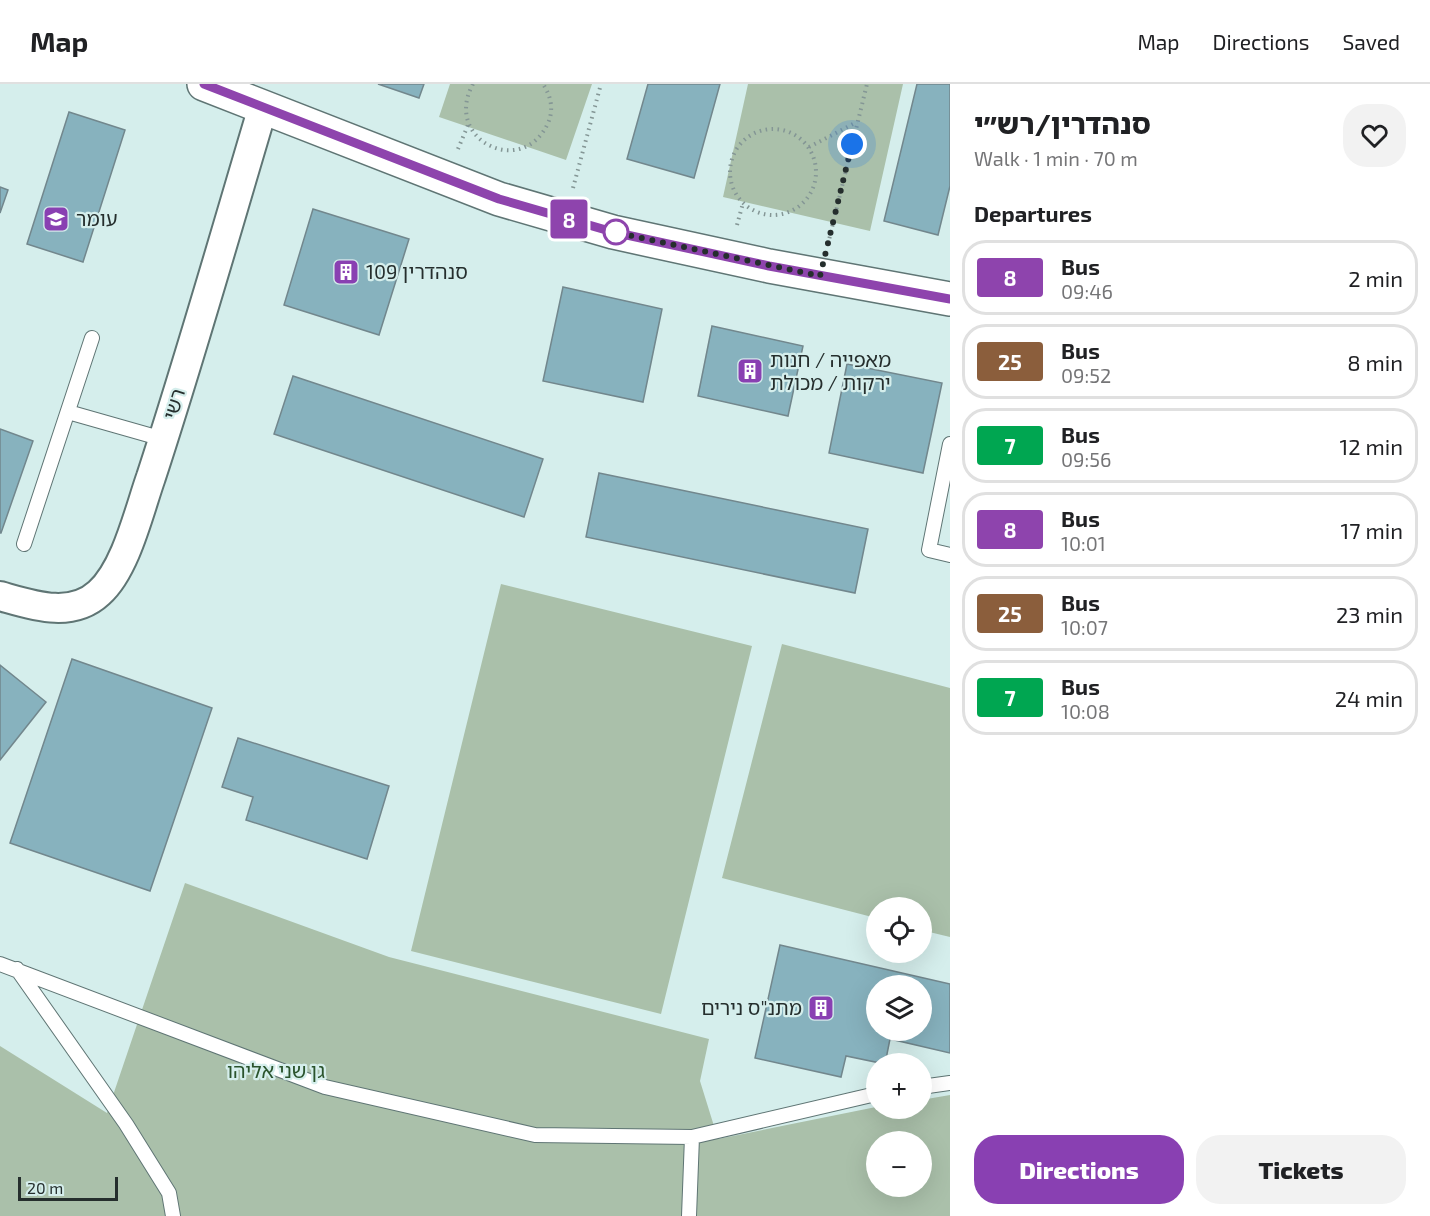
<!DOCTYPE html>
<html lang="en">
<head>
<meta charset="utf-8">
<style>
  :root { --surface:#fff; --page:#f2f2f2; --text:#202124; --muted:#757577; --line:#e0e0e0; --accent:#8940b2 }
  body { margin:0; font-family:"Exo 2","Noto Sans Hebrew",sans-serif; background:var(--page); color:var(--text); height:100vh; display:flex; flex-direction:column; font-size:22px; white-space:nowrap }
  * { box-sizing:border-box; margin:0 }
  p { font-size:20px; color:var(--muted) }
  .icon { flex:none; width:33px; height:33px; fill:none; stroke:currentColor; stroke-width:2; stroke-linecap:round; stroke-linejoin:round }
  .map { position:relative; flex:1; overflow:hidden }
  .drawer { display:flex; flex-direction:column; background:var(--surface); width:480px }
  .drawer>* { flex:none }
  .badge { padding:0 12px; border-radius:4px; font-size:21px; line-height:39px }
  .controls { position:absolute; left:866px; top:813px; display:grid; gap:12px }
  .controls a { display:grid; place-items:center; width:66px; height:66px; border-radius:50%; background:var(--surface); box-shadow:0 6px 24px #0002; font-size:30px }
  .scale { position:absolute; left:18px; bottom:15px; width:100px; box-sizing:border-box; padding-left:6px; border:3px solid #252e2d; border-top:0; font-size:16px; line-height:21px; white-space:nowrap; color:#252e2d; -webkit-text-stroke:4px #d5eeec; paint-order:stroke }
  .you { position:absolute; width:30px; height:30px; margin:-15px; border:4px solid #fff; border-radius:50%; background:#1a73e8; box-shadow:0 0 0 9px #1a73e833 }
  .map>.badge { position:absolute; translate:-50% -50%; box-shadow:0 0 0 3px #fff }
  h2 { padding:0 24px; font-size:22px; line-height:54px }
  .round { display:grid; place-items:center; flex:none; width:63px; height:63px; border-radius:24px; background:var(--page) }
  .summary { display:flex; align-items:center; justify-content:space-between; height:102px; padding:0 24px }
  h1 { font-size:28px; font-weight:800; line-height:45px }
  .action { display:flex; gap:12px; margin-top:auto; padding:12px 24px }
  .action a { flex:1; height:69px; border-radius:24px; background:var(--accent); color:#fff; font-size:24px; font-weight:800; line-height:69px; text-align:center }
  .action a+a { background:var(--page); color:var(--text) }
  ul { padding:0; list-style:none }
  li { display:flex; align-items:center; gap:18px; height:75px; margin:0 12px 9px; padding:0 12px; border:3px solid var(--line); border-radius:24px }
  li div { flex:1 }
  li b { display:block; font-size:22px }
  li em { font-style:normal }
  li .badge { min-width:66px; font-weight:700; text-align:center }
  header { display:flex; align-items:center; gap:36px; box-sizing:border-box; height:84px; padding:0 30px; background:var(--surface); border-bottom:2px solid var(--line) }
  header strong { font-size:28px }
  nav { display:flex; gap:33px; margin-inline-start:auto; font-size:21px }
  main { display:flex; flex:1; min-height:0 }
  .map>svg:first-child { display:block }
</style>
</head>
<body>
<header>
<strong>Map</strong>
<nav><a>Map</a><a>Directions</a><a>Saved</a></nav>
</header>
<main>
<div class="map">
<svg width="950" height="1132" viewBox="0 0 950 1132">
  <rect width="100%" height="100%" fill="#d5eeec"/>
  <!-- green -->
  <path fill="#aac0aa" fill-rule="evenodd" d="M450,0H592L566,76L439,33Z
    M748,0H903L870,147L723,113Z
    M501,500L752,562L661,930L411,867Z
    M782,560L950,604V853L921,846V824H876V834L722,794Z
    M185,799L389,873L709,955L700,997L718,1055L876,1023L921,1024V1016L950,1011V1132H0V962L107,1029ZM876,1058H921V1102H876Z"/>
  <!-- building -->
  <path fill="#87b2be" stroke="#72878d" stroke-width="1.5" fill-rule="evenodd" d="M378,0H424L419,14Z
    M648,0H720L694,94L627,75Z
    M917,0H950V102L938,151L884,137Z
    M69,28L125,46L83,178L27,160Z
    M0,103L8,106L0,129Z
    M313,125L409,155L379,251L284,221Z
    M563,203L662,225L643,318L543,297Z
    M712,242L803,262L788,332L698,312Z
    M847,280L942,299L923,389L829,369Z
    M293,292L543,375L524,433L274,350Z
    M0,345L33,357L1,449H0Z
    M599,389L868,445L855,509L586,453Z
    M72,575L212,624L150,807L10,759Z
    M0,581L46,618L0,676Z
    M238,654L389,702L367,775L246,736L253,713L222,703Z
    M780,861L950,900V969L890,955L885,980L846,972L841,993L755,974ZM876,902H921V946H876Z"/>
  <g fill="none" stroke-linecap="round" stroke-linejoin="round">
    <!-- lane casing -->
    <g stroke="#5f7574" stroke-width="16">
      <path id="lane" d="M68,328L163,355
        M950,360L929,466L950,471
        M24,460L92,254
        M0,880L325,1003L535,1051L692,1053L876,1010
        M17,885L126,1040L169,1109L173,1132
        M921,1003L950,999
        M689,1132L692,1053"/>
    </g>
    <!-- street casing -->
    <g stroke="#5f7574" stroke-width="32">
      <path id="street" d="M0,512C32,521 71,535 99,509C126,485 139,427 151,393C191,271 226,147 263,23"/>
    </g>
    <!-- secondary casing -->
    <g stroke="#5f7574" stroke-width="36">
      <path id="secondary" d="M204,0L499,115L613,148L769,182L950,215"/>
    </g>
    <!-- path -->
    <path stroke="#849695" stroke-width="4" stroke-dasharray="1.5 4.5" stroke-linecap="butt" d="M473,0C442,56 523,95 548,39C554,26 551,12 543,0
      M730 88a43 43 0 1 1 86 0a43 43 0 1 1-86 0Z
      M809,63L857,38
      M458,65L468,41
      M573,104L601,0
      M737,141L743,119
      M828,160L867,0"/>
    <!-- lane -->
    <use href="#lane" stroke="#fff" stroke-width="14"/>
    <!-- street -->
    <use href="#street" stroke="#fff" stroke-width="28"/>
    <!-- secondary -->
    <use href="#secondary" stroke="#fff" stroke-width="33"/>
  </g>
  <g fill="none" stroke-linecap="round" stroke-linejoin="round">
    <!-- line casing -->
    <g stroke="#fff" stroke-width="14">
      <path id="line" d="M204,0L499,115L613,148L769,182L950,215"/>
    </g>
    <!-- line -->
    <use href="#line" stroke="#8e44ad" stroke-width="9"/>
    <!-- walk -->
    <path stroke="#252e2d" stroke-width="6" stroke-dasharray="0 10.8" d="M616,148H613L820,192L852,60"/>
  </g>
  <!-- icons -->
  <defs>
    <g id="school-square" transform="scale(1.35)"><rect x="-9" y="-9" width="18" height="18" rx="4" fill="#8940b2" stroke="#d5eeec"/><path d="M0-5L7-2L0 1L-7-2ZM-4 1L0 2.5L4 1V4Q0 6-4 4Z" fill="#fff"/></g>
    <g id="building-square" transform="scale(1.35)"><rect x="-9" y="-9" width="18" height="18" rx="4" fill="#8940b2" stroke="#d5eeec"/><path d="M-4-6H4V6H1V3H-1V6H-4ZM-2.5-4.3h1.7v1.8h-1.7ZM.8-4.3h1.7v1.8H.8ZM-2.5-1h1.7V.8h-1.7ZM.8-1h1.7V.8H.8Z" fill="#fff"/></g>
  </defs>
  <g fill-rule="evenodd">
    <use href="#school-square" x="56" y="135"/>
    <use href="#building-square" x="346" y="188"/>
    <use href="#building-square" x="750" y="287"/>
    <use href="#building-square" x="821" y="924"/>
  </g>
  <!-- markers -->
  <circle fill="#fff" stroke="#8e44ad" stroke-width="3" cx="616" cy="148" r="12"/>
  <g text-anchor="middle" stroke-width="4.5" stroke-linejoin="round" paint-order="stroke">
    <!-- poi labels -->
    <g font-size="20" fill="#252e2d" stroke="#d5eeec" text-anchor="start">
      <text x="76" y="142">עומר</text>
      <text x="366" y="195">סנהדרין 109</text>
      <text x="770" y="283">מאפייה / חנות<tspan x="770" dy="23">ירקות / מכולת</tspan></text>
      <text x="802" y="931" text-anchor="end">מתנ"ס נירים</text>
    </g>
    <!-- street labels -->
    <g font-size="20" fill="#252e2d" stroke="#d5eeec">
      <text transform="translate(174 320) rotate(-73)" y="7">רשי</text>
    </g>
    <!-- park labels -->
    <g font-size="20" fill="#2a532c" stroke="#d5eeec">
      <text x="276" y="994">גן שני אליהו</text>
    </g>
  </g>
</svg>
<div class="controls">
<a><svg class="icon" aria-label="locate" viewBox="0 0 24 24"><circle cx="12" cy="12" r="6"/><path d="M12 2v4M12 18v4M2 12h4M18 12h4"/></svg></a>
<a><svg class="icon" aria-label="layers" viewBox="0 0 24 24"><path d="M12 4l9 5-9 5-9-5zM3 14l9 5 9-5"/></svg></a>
<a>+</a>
<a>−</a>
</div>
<div class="scale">20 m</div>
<div class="you" style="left:852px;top:60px"></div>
<b class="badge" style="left:569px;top:135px;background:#8e44ad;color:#fff">8</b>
</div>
<section class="drawer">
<div class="summary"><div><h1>סנהדרין/רש״י</h1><p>Walk · 1 min · 70 m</p></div><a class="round"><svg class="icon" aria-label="heart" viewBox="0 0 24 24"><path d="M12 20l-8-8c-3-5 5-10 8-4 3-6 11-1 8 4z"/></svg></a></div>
<h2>Departures</h2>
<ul>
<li><span class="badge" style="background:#8e44ad;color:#fff">8</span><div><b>Bus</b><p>09:46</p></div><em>2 min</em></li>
<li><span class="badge" style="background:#8b5e3c;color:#fff">25</span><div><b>Bus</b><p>09:52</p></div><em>8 min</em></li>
<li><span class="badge" style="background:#00a651;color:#fff">7</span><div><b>Bus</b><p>09:56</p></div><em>12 min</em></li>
<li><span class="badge" style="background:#8e44ad;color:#fff">8</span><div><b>Bus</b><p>10:01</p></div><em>17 min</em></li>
<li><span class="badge" style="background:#8b5e3c;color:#fff">25</span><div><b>Bus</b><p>10:07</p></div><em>23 min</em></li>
<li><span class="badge" style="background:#00a651;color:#fff">7</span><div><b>Bus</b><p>10:08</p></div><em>24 min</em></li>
</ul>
<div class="action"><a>Directions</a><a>Tickets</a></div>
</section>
</main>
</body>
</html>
